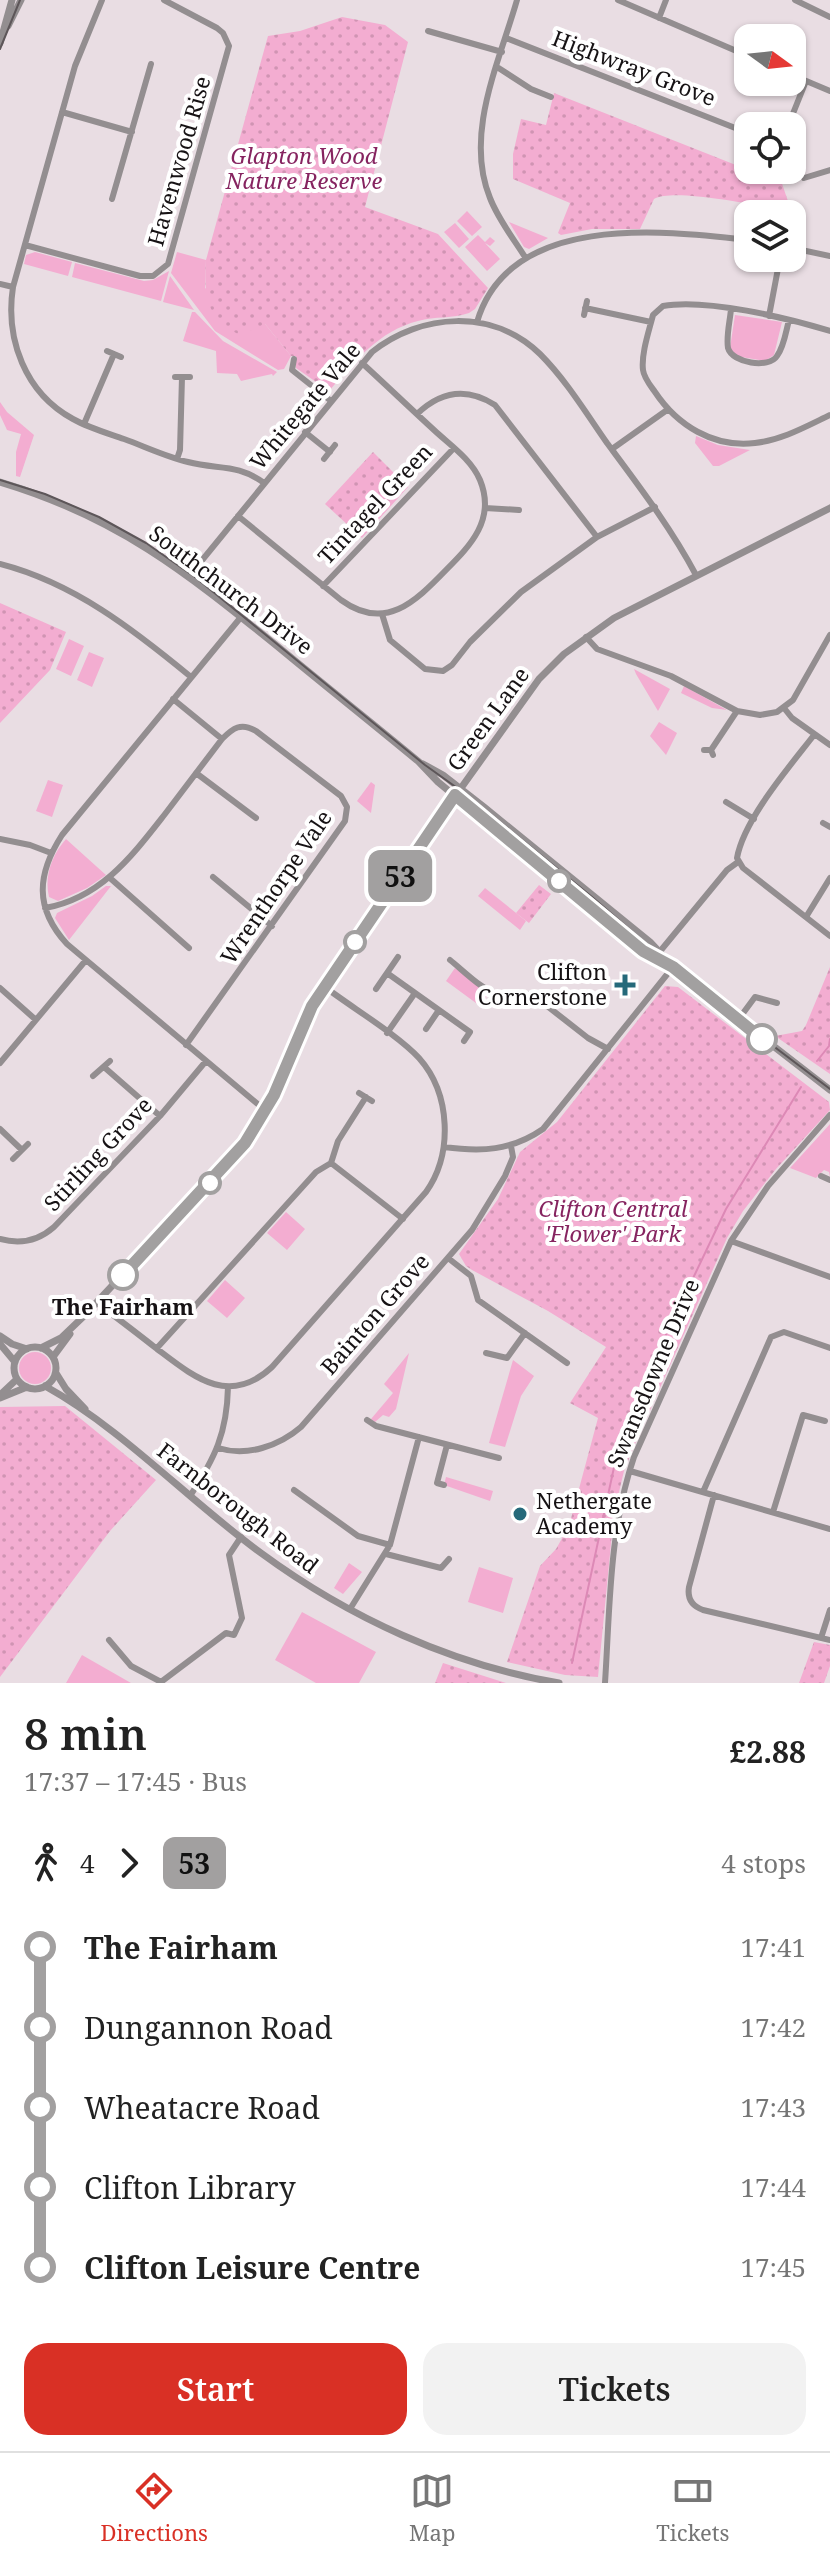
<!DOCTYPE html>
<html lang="en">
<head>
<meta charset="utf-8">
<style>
  :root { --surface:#fff; --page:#f2f2f2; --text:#222; --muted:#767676; --line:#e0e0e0; --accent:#d93025 }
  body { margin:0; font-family:"Noto Serif",serif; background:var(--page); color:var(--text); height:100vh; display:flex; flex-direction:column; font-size:30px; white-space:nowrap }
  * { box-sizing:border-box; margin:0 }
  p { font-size:26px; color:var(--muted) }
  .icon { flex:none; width:44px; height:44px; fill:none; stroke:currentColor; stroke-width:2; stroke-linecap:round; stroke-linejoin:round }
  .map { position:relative; height:1683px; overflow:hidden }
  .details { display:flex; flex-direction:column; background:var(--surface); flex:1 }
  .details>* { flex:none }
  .badge { padding:0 16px; border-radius:12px; font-size:28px; line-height:52px }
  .needle { width:52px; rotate:105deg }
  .controls { position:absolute; left:734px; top:24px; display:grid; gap:16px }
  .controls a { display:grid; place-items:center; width:72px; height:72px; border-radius:16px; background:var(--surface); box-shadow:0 2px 6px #0004; font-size:40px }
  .map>.badge { position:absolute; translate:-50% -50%; box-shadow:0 0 0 4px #fff }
  .legs { display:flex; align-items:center; gap:12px; height:88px; padding:0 24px; font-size:26px }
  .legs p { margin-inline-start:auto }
  .head { display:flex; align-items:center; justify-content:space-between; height:136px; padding:0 24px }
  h1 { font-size:44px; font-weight:600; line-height:60px }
  .action { display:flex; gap:16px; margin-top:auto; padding:16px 24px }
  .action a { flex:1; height:92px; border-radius:24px; background:var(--accent); color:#fff; font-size:32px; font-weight:600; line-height:92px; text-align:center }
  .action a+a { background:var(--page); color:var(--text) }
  ul { padding:0 24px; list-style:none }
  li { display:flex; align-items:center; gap:28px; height:80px; font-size:30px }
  li i { display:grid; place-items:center; width:12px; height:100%; margin:0 10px; background:currentColor }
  li i::after { content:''; width:20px; height:20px; margin:-10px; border:6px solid; border-radius:50%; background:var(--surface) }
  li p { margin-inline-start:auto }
  li:first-child i { background:linear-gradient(#0000 50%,currentColor 0) }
  li:last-child i { background:linear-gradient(currentColor 50%,#0000 0) }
  .tabs { display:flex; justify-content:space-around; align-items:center; height:112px; border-top:2px solid var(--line); background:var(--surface); font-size:22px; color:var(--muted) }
  .tabs a { display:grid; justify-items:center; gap:4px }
  .tabs .on { color:var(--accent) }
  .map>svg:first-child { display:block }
</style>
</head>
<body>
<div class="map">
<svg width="830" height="1683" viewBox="0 0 830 1683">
  <defs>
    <pattern id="park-dots" width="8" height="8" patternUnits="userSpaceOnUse" patternTransform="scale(2)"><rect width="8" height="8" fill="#f3add1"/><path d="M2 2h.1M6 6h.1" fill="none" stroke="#d094b3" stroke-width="1.8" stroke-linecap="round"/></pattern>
  </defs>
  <rect width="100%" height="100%" fill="#e9dde3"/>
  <!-- green -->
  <path fill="#f3add1" d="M467,211L482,227L472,236L457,221Z
    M509,222L548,238L529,249L524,247Z
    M455,223L469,239L459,248L444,232Z
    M478,235L485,242L490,237L495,241L490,246L485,243L500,259L487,271L465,247Z
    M35,252L72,262L68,276L24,264L26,255Z
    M177,252L206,260L205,288L265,324L291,356L284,369L278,370L215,331L171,273Z
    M75,263L144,281L153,280L169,271L161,301L72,277Z
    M170,276L194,310L163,302Z
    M192,312H195L223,341L277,372L273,376L272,374L241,381L237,374L217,373L216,351L183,341Z
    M735,315L782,322L774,355L765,361L735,356L730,348Z
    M0,402L7,412L34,435L20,477L16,476V452L21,434L7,430L0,415Z
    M696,436L718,445L750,450L719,466H713L695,443Z
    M69,639L84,646L71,676L56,669Z
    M89,652L104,658L92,687L77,680Z
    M634,669L670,689L658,711L636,674Z
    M684,686L727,710L712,708L681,693Z
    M659,722L677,733L666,755L650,736Z
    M48,780L63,785L52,817L36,811Z
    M371,782L375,785L371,813L357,801Z
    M66,839L106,875L87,888L58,901L49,897C44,876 52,855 66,839Z
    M106,886H111L69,940L55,918L57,913L92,896Z
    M485,888L526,921L520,930L478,896Z
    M455,968L489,993L480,1006L446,981Z
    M830,1124V1177L829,1172L824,1170L816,1178L790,1168Z
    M286,1212L305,1229L287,1250L267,1233Z
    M225,1280L245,1298L227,1318L207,1301Z
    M19 1368a16 16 0 1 1 32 0a16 16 0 1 1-32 0Z
    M409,1353L396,1409L389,1417L383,1415L375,1422L371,1419L393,1393L384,1384Z
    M513,1360L534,1376L521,1396L505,1447L489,1443Z
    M446,1477L493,1491L490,1501L444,1485Z
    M349,1563L362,1572L343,1594L334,1588Z
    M479,1567L513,1578L503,1613L468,1602Z
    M302,1612L376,1652L359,1683H316L275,1660Z
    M82,1655L131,1683H66Z"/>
  <!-- park -->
  <path fill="url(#park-dots)" d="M342,17L385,25L408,42L365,207L438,234L488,288L475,309L469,313C453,319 435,316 418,321C379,331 355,361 329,391L296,368V356H291L265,324L240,335C205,318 204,295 206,260L268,36L300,31Z
    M554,93L756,173L778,172L790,207L796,209L792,225V214H781L779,209C753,205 674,188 654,199L640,229H592L561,235L558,233L570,203L513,179V154L521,119L546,125Z
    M373,452L408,487L362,538L325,504Z
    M0,603L66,632L50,670L0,723Z
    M539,885L551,894L529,923L516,913Z
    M830,967V1074L775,1036L802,1031L806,1025Z
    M665,986L678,987L829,1102L830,1110L776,1169L743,1211L727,1238L634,1446L624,1471L614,1513L598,1677L565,1675L507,1662L540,1566L556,1549L569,1526L598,1418L570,1403L606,1347L548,1311L472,1270L466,1266L459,1254L498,1199L520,1152L557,1122Z
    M65,1406L156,1480L110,1531L0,1677V1407Z
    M814,1642L830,1645V1666L824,1683H799Z
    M443,1663L506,1683H435Z"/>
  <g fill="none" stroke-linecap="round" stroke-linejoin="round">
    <!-- stream -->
    <path stroke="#dd89b6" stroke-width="2" d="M817,1061L829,1046L830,1039
      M572,1663L616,1458L645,1379L726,1209L801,1087"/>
    <!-- minor -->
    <path stroke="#938e90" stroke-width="6" d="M102,0L75,66L13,287C5,339 25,393 73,419C89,428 107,433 124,439C146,447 167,457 188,462C218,470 237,463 264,483
      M517,0C499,63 464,134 490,198C498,219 513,238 525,257
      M618,0L748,56
      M795,0L830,17
      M659,18L666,0
      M428,31L502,52
      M506,38L748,133
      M497,67L531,89L551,97
      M792,75L830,91
      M62,112L132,132
      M788,126L806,81
      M804,178L830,170
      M112,199L151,64
      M25,245L140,276H153L168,264L229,46L223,33L217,28L164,0
      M792,248L830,256
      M0,284L13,287
      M585,308L651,322
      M731,309C730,321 726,336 728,348C732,363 769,369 777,356C784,347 786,331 789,320
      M584,315L587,301
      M769,316L780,258
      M477,322C509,213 660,230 748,240
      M830,331C788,318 705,298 663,306L653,315C649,331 641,354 643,370C644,378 650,385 655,392C677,425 713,448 755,443C782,440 805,427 830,415
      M107,351L121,357
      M294,359L292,370L331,401
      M175,377H190
      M417,414C441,391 467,387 495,405L597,537
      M84,424L114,354
      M305,432L330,452
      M612,449L667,410
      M177,459L180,450L182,377
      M324,459L335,445
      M485,508L519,510
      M238,516L341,600C385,632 415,602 446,570C471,545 496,519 480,480C471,459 450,445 434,430C410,408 386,385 362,363
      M0,564C74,583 134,630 191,677
      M190,575L372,352C421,313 493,308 540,354C566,380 586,413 607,443C639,486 671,528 696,575
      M323,586L454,448
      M382,614L390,640L425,669L443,671L452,665L470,642L521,592L597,537L655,507
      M241,617L62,835C37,874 34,908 67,944L266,1111
      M586,637L597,649L671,676L737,711L760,715L777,712L793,700L830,635
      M173,699L222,739
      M784,708L792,718L830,745
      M814,735C790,766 744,819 737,858L743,868L830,936
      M704,750H711L713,755
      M711,750L737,711
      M196,773L256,818
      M726,802L754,819
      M823,823L830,827
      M0,839L30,845L51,853
      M213,877L272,926
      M110,878L189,948
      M45,908C101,898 132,856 165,814C184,789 203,764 222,739C233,728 241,722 256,731L341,796L347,807L345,821L186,1045
      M806,917L830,878
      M657,955L727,870L738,862
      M450,960C464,971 483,991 500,995C512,998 521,991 533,995L588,1038L608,1049
      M387,973L470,1032L464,1041
      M0,988L36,1020
      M376,989L398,957
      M738,1020L755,997L777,1003
      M426,1029L439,1010
      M387,1033L415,993
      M0,1063L86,960
      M104,1067L160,1116
      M93,1076L110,1061
      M359,1093L372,1101
      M0,1129L22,1150
      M444,1147C481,1152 511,1151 543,1129L673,967
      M13,1159L28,1144
      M331,1163L403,1219
      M331,1163L338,1141L366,1097
      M821,1176L830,1180
      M0,1239C21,1245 38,1241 54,1227L160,1116L206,1061
      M731,1241L830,1277
      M448,1258L471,1276L478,1300L567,1363
      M97,1303C117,1318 137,1333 157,1349C194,1377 229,1407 272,1367L426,1192C453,1154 451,1094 419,1058C398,1035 351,1007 325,987
      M157,1348L316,1172L331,1163
      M486,1353L507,1358L525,1333
      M367,1420L376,1426L499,1458
      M218,1448C247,1457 279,1446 301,1427L472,1230L505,1176L513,1157L511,1146
      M630,1471L830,1529
      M444,1485L437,1483L447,1445
      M294,1490L358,1536L390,1545
      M703,1492L771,1337L784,1332L830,1348
      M714,1495L689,1587C687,1599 692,1606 703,1610L830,1640
      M190,1496C215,1458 227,1433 228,1387
      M773,1512L803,1415L825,1421
      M386,1554L441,1568L449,1559
      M350,1609L390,1545L419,1437
      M821,1638L830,1610
      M109,1640L131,1666L161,1682L226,1633L234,1635L242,1618L229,1555L241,1537
      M605,1683C610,1607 609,1530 634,1457L731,1241L768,1186L830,1115"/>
    <!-- tertiary -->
    <path stroke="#938e90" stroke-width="7" d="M8,26L21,0
      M0,43L12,0
      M0,482C117,517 184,571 277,646C324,685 372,723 419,762L438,782L643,951L673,967
      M423,764L443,775L484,807L650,942L678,972L830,1090
      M0,1336L12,1344L27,1349
      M0,1344L15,1362
      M14 1368a21 21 0 1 1 42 0a21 21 0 1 1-42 0Z
      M41,1348L61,1338L84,1316L245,1143L274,1095L312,1006L421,844L539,679L564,654L614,618L830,508
      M53,1357L70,1334
      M56,1373L66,1389L85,1409
      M45,1386C124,1430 188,1500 261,1553C348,1617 452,1665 559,1683
      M0,1395L17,1379
      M0,1398L27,1387"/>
    <!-- tram -->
    <path stroke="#5d5659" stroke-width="2" d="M0,49L20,0
      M0,480L45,494L99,517L146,543L195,577L425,765L467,795L592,897L706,995L830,1089"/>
  </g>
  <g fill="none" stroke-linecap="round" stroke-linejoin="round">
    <!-- line-1 casing -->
    <g stroke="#fff" stroke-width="18">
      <path id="line-1" d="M123,1275L245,1143L274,1095L312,1006L455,795L643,951L673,967L762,1039"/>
    </g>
    <!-- line-1 -->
    <use href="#line-1" stroke="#a2a0a0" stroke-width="12"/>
  </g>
  <!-- markers -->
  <g fill="#fff" stroke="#a2a0a0" stroke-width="4">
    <circle cx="559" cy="881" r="10"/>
    <circle cx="355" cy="942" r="10"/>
    <circle cx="762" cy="1039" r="14"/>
    <circle cx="210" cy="1183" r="10"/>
    <circle cx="123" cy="1275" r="14"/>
  </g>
  <g fill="#25697a" stroke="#fff" stroke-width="3">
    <path d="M621 973h8v8h8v8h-8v8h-8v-8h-8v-8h8z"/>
    <circle cx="520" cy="1514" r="8"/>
  </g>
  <g text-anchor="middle" stroke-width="8" stroke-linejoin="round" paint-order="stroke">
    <!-- street labels -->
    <g font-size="22" fill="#161214" stroke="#fff">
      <text transform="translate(634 68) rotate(21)" y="8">Highwray Grove</text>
      <text transform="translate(179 161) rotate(-74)" y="8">Havenwood Rise</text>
      <text transform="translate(305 406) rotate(-50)" y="8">Whitegate Vale</text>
      <text transform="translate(375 504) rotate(-47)" y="8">Tintagel Green</text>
      <text transform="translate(231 590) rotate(37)" y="8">Southchurch Drive</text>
      <text transform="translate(488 719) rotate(-54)" y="8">Green Lane</text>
      <text transform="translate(276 887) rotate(-56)" y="8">Wrenthorpe Vale</text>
      <text transform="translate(98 1154) rotate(-47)" y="8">Stirling Grove</text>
      <text transform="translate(375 1314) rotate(-49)" y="8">Bainton Grove</text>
      <text transform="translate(653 1373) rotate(-67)" y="8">Swansdowne Drive</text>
      <text transform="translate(238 1508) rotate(38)" y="8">Farnborough Road</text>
    </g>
    <!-- park labels -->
    <g font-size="22" font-style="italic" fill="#862460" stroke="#fff">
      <text x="304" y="164">Glapton Wood<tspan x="304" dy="25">Nature Reserve</tspan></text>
      <text x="613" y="1217">Clifton Central<tspan x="613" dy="25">'Flower' Park</tspan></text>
    </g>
    <!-- poi labels -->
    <g font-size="22" fill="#161214" stroke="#fff" text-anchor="end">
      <text x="607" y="980">Clifton<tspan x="607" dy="25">Cornerstone</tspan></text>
      <text x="536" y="1509" text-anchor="start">Nethergate<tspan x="536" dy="25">Academy</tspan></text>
    </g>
    <!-- stop labels -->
    <g font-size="22" font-weight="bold" fill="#161214" stroke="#fff">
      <text x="123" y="1315">The Fairham</text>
    </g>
  </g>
</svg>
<div class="controls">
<a><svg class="needle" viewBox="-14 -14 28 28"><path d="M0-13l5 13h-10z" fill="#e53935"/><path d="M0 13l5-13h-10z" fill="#767676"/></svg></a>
<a><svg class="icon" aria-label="locate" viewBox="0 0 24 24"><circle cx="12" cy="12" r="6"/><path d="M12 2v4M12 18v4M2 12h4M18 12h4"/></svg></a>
<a><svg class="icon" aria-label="layers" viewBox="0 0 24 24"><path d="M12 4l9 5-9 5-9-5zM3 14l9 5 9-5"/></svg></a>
</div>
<b class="badge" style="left:400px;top:876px;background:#a2a0a0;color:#111">53</b>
</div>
<section class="details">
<div class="head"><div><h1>8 min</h1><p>17:37 – 17:45 · Bus</p></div><b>£2.88</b></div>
<div class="legs"><svg class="icon" aria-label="walk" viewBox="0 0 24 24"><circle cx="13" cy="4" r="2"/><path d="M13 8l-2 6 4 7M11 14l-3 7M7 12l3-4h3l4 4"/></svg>4<svg class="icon" aria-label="forward" viewBox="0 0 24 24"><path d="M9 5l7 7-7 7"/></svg><b class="badge" style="background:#a2a0a0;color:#111">53</b><p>4 stops</p></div>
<ul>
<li><i style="color:#a2a0a0"></i><b>The Fairham</b><p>17:41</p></li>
<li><i style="color:#a2a0a0"></i><span>Dungannon Road</span><p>17:42</p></li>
<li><i style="color:#a2a0a0"></i><span>Wheatacre Road</span><p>17:43</p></li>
<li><i style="color:#a2a0a0"></i><span>Clifton Library</span><p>17:44</p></li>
<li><i style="color:#a2a0a0"></i><b>Clifton Leisure Centre</b><p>17:45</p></li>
</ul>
<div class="action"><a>Start</a><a>Tickets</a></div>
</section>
<nav class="tabs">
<a class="on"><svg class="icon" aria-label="directions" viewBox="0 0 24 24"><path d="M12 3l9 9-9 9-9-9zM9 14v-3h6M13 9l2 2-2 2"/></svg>Directions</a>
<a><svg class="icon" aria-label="map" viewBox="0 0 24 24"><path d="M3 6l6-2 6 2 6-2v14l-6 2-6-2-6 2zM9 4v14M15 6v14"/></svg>Map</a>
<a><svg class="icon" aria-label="tickets" viewBox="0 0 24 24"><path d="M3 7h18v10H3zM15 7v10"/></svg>Tickets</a>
</nav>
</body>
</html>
